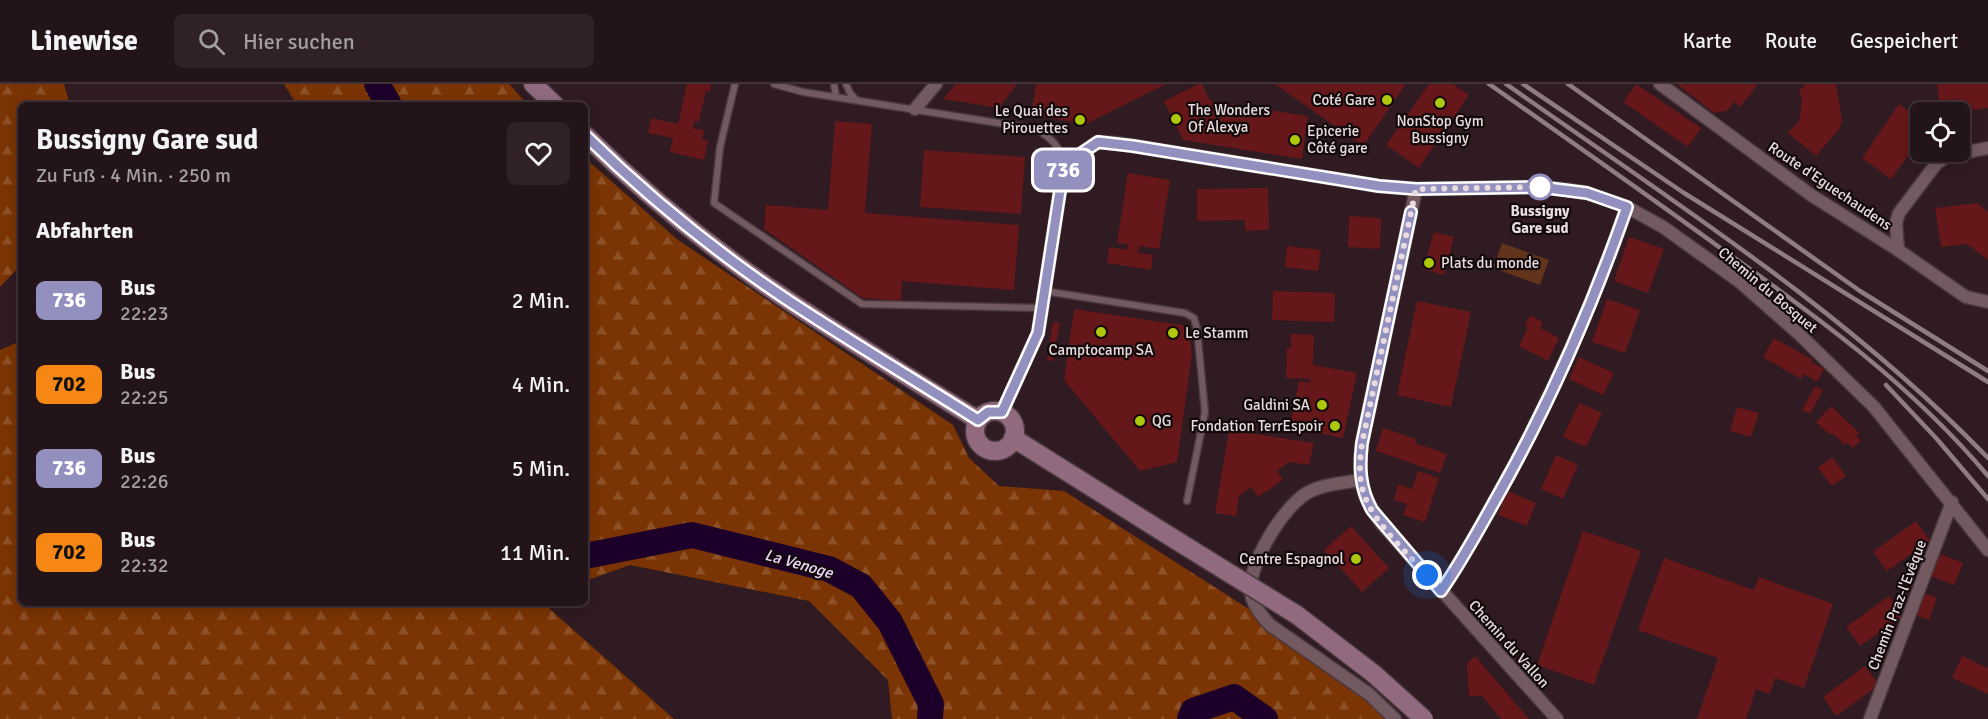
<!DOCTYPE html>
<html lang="de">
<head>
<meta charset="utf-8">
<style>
  :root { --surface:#231419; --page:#2f2126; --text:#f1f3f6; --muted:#a39ea2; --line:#403338 }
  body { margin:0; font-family:Signika,sans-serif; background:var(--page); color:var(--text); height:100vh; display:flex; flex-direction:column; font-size:22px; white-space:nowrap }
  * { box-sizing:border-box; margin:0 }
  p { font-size:20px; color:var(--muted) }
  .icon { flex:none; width:33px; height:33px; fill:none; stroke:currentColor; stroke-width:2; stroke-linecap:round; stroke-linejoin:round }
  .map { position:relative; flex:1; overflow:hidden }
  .side { position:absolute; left:18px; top:18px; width:570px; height:504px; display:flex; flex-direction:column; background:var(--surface); border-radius:9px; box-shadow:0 3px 15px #0003,0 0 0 2px var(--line) }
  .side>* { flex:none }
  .badge { padding:0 12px; border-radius:9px; font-size:21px; line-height:39px }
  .buttons { position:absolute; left:1910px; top:18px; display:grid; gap:12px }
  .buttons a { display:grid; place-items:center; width:60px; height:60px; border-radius:9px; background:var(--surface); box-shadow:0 3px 15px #0003,0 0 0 2px var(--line); font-size:30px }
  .you { position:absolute; width:30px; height:30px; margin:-15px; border:4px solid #fff; border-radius:50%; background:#1a73e8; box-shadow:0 0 0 9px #1a73e833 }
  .map>.badge { position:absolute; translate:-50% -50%; box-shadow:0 0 0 3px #fff }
  h2 { padding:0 18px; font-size:22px; line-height:54px }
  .round { display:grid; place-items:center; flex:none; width:63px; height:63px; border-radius:9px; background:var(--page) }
  .head { display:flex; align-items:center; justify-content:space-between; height:102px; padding:0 18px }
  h1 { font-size:28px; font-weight:700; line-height:45px }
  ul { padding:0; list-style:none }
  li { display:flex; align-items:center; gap:18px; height:84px; padding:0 18px }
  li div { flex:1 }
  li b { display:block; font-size:22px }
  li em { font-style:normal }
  li .badge { min-width:66px; font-weight:700; text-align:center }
  header { display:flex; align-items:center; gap:36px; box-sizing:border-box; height:84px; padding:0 30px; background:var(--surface); border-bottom:2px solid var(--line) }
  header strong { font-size:28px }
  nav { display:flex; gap:33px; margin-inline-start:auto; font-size:21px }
  .search { width:420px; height:54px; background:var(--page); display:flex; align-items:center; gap:15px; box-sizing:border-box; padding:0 21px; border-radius:9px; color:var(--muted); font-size:22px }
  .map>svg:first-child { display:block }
</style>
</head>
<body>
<header>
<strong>Linewise</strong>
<div class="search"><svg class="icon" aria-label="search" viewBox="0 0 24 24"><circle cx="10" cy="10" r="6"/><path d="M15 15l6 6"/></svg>Hier suchen</div>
<nav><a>Karte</a><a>Route</a><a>Gespeichert</a></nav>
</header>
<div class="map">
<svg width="1988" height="635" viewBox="0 0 1988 635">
  <defs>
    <pattern id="forest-firs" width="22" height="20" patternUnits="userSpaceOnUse" patternTransform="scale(1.5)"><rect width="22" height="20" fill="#7b3403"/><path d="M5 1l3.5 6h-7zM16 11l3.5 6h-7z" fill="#8e5127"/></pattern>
  </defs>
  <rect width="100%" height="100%" fill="#2f1b21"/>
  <!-- forest -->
  <path fill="url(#forest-firs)" d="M0,0H64L70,21H21V181L0,203Z
    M284,0H509L528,21H297Z
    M585,74L678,156L953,341L969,374L999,402L1064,407L1343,585L1389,635H892L888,596L809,517L630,481L585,497Z
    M21,257V519H543L674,635H0V266Z"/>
  <!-- pitch -->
  <path fill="#62341c" d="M1502,159L1549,176L1540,201L1493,184Z"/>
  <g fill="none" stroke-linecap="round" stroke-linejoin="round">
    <!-- river -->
    <path stroke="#1d002a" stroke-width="26" d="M377,0L389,21
      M585,472L692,451L829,485L861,502L890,538L931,620L930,635
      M1190,635L1193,627L1234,613L1265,635"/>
  </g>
  <!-- building -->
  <path fill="#661719" d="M687,0H711L710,7H706L699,38L695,37L693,44L704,46L702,56L708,57L704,76L670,68L673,54L648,49L651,34L678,40Z
    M956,0H1017L999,24L943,15Z
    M1036,0H1166L1086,40L1031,31Z
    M1198,0H1202L1210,17L1308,32L1302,75L1183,56L1164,17Z
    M1275,0H1406L1363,62Z
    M1429,0H1453L1469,11L1419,84L1386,61Z
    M1636,0L1701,44L1688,63L1623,18Z
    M1677,0H1758L1740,23L1734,18L1727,27L1714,29Z
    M1804,0H1836L1842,36L1840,44L1816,72L1788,49L1799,37L1802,17L1799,4L1805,3Z
    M1937,0H1988V24L1970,26V23L1940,26Z
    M1899,20L1920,35V56L1891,95L1862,74Z
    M835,37L872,40L865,129L1019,141L1014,206L902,197L901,217L863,214L764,145L766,121L828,126Z
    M924,66L1025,73L1021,130L920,123Z
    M1128,89L1170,96L1159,165L1139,162L1138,169L1153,171L1151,186L1107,179L1109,163L1127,166L1128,160L1117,159Z
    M1268,104L1269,146L1245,147V136L1197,137V105Z
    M1977,119L1988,128V176L1967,160L1941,163L1935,124Z
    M1349,132L1381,134L1380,165L1348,163Z
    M1434,148L1454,153L1444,191L1423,185Z
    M1629,153L1664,165L1648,209L1614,197Z
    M1287,162L1321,166L1318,187L1285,183Z
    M1273,207L1335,209L1334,238L1272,236Z
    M1607,215L1640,226L1625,269L1592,258Z
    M1417,217L1471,228L1451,323L1397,311Z
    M1074,225L1188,242L1192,270L1177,378L1140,387L1064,296Z
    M1530,231L1543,238L1540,244L1559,254L1548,277L1519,262L1528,244L1525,242Z
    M1053,238L1060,239L1053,277L1047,276Z
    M1291,250L1314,251L1313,281L1357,289L1343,354L1290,343L1299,297L1309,299L1310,295L1286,294L1287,264H1291Z
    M1774,254L1813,276L1811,278L1824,285L1817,298L1804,290L1801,295L1763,273Z
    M1579,273L1614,289L1603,311L1569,295Z
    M1815,302L1823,306L1810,330L1802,326Z
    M1579,319L1602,329L1586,363L1563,353Z
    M1831,322L1859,349L1856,352L1861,356L1853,364L1848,359L1845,361L1832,349L1830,351L1816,338Z
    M1737,323L1759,329L1751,353L1730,347Z
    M1383,344L1416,355L1415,359L1447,370L1440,389L1376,367Z
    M1229,346L1314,359L1309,381L1289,378L1277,387L1283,396L1258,413L1251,403L1239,412L1236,432L1215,429Z
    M1556,371L1578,381L1563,415L1541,405Z
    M1832,373L1846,392L1832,402L1818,384Z
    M1418,387L1439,394L1425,438L1403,431L1407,420L1394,416L1398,400L1412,405Z
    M1507,407L1536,419L1527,442L1498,431Z
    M1916,437L1930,457L1887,487L1873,468Z
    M1351,442L1389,484L1362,508L1324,466Z
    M1583,447L1641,467L1594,601L1537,581Z
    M1940,470L1963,479L1954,501L1931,492Z
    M1664,474L1754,506L1759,493L1833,520L1804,604L1775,594L1770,610L1756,605L1746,635H1697L1718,574L1638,546Z
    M1921,508L1937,514L1929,536L1913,530Z
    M1889,512L1903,532L1860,562L1846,543Z
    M1475,572L1529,635H1501L1482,612H1469L1467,580Z
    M1962,572L1988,584V610L1952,594Z
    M1865,582L1879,601L1836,632L1823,613Z"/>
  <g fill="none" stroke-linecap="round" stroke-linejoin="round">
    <!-- lane casing -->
    <g stroke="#49393e" stroke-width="9">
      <path id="lane" d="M735,0L720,63L714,119L862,220L1041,224
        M774,0L803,8L1036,45C1052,55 1060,62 1064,80
        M834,0L836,13
        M846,0L850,9L856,16
        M1044,207L1185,229L1194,234L1197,245L1205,328L1187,417"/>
    </g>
    <!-- street casing -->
    <g stroke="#49393e" stroke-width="15">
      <path id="street" d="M1660,0L1811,111L1898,166L1966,213L1988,218
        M915,25L936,0
        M1416,105L1362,359C1358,396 1360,411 1382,440L1557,635
        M1898,166L1896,139L1899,129L1936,80L1947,72L1988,64
        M1002,328L1038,249L1064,81L1098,58L1115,59L1379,102L1416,105L1540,103L1570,106L1587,109L1627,123L1663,143L1740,198L1798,249L1874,323L1988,466
        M1361,396C1344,399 1322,400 1307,409C1283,423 1247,481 1251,510C1254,523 1261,531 1270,541L1369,610L1395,635
        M1441,507C1462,477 1479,445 1497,413C1548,321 1592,223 1627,123
        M1870,635L1952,418"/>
    </g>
    <!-- secondary casing -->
    <g stroke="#49393e" stroke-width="21">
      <path id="secondary" d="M533,0L555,21
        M585,51C647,112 717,169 789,217C851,258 915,297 978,336
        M975 347a20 20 0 1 1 40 0a20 20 0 1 1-40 0Z
        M1013,354L1179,458"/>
    </g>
    <!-- lane -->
    <use href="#lane" stroke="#725a60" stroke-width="6"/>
    <!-- street -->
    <use href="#street" stroke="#725a60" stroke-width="12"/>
    <!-- secondary -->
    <use href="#secondary" stroke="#916a7f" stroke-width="18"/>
    <!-- rail -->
    <path stroke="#8d7c81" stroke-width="4.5" d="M1489,0C1566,54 1643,108 1719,163C1815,231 1912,301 1988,392
      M1506,0C1672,117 1846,227 1988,374
      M1523,0L1684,109L1988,298
      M1568,0L1860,207L1988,287
      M1886,301L1936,354L1988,415"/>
    <!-- secondary-bridge casing -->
    <g stroke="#49393e" stroke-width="21" stroke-linecap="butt">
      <path id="secondary-bridge" d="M1179,458L1297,531L1374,590L1424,635"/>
    </g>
    <!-- secondary-bridge -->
    <use href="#secondary-bridge" stroke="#916a7f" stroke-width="18"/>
  </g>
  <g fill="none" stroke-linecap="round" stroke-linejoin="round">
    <!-- line casing -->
    <g stroke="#fff" stroke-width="14">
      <path id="line" d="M585,51C647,112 717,169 789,217C851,258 915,296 978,336L988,328H1002L1038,249L1064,81L1098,58L1133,62L1379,102L1416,105L1540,103L1587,109L1627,123C1592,223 1549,321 1497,413C1479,445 1462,477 1441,507L1372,426C1360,404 1359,384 1362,359L1411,128"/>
    </g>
    <!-- line -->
    <use href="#line" stroke="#9390c0" stroke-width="9"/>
    <!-- walk -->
    <path stroke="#e9dbde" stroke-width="6" stroke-dasharray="0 10.8" d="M1427,491C1407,469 1373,438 1364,410C1358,394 1360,376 1362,359L1416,105L1540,103"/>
  </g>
  <!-- markers -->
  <g fill="#aec60b" stroke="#12090b" stroke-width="2">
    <circle cx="1387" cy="16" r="6"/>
    <circle cx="1440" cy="19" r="6"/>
    <circle cx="1176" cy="35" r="6"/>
    <circle cx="1080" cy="36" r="6"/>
    <circle cx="1295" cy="56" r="6"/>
    <circle cx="1429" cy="179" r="6"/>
    <circle cx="1101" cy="248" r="6"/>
    <circle cx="1173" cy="249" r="6"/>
    <circle cx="1322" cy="321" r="6"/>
    <circle cx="1140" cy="337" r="6"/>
    <circle cx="1335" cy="342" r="6"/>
    <circle cx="1356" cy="475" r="6"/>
  </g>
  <circle fill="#fff" stroke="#9390c0" stroke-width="3" cx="1540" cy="103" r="12"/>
  <g text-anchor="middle" stroke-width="4.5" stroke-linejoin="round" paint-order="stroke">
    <!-- poi labels -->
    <g font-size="15" fill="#e9dbde" stroke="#12090b" text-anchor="end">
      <text x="1375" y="21">Coté Gare</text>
      <text x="1188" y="31" text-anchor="start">The Wonders<tspan x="1188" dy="17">Of Alexya</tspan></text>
      <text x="1068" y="32">Le Quai des<tspan x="1068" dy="17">Pirouettes</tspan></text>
      <text x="1440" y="42" text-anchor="middle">NonStop Gym<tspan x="1440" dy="17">Bussigny</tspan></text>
      <text x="1307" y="52" text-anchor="start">Epicerie<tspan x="1307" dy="17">Côté gare</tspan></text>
      <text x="1441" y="184" text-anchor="start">Plats du monde</text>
      <text x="1185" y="254" text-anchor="start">Le Stamm</text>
      <text x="1101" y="271" text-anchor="middle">Camptocamp SA</text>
      <text x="1310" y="326">Galdini SA</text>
      <text x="1152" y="342" text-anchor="start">QG</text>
      <text x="1323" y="347">Fondation TerrEspoir</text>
      <text x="1344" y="480">Centre Espagnol</text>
    </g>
    <!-- street labels -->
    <g font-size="15" fill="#e9dbde" stroke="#12090b">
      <text transform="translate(1830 102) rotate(34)" y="5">Route d'Eguechaudens</text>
      <text transform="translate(1768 206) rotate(40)" y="5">Chemin du Bosquet</text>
      <text transform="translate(1897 521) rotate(-69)" y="5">Chemin Praz-l'Evêque</text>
      <text transform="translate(1509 560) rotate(48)" y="5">Chemin du Vallon</text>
    </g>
    <!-- stop labels -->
    <g font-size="15" font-weight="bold" fill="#e9dbde" stroke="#12090b">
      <text x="1540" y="132">Bussigny<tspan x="1540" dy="17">Gare sud</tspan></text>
    </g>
    <!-- water labels -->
    <g font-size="16" font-style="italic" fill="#efd7fd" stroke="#12090b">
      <text transform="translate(799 479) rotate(16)" y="6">La Venoge</text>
    </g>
  </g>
</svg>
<div class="buttons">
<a><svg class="icon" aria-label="locate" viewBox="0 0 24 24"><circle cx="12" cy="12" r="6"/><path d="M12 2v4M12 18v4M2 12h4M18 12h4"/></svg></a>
</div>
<div class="you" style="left:1427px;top:491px"></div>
<b class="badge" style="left:1063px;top:86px;background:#9390c0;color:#fff">736</b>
<section class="side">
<div class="head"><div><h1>Bussigny Gare sud</h1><p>Zu Fuß · 4 Min. · 250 m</p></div><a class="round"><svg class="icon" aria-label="heart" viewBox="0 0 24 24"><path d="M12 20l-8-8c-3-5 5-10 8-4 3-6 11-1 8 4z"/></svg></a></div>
<h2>Abfahrten</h2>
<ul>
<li><span class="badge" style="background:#9390c0;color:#fff">736</span><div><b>Bus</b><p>22:23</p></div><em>2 Min.</em></li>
<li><span class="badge" style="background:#f68714;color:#111">702</span><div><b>Bus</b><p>22:25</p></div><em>4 Min.</em></li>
<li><span class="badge" style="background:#9390c0;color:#fff">736</span><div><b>Bus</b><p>22:26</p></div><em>5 Min.</em></li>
<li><span class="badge" style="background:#f68714;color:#111">702</span><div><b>Bus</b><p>22:32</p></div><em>11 Min.</em></li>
</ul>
</section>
</div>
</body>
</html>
